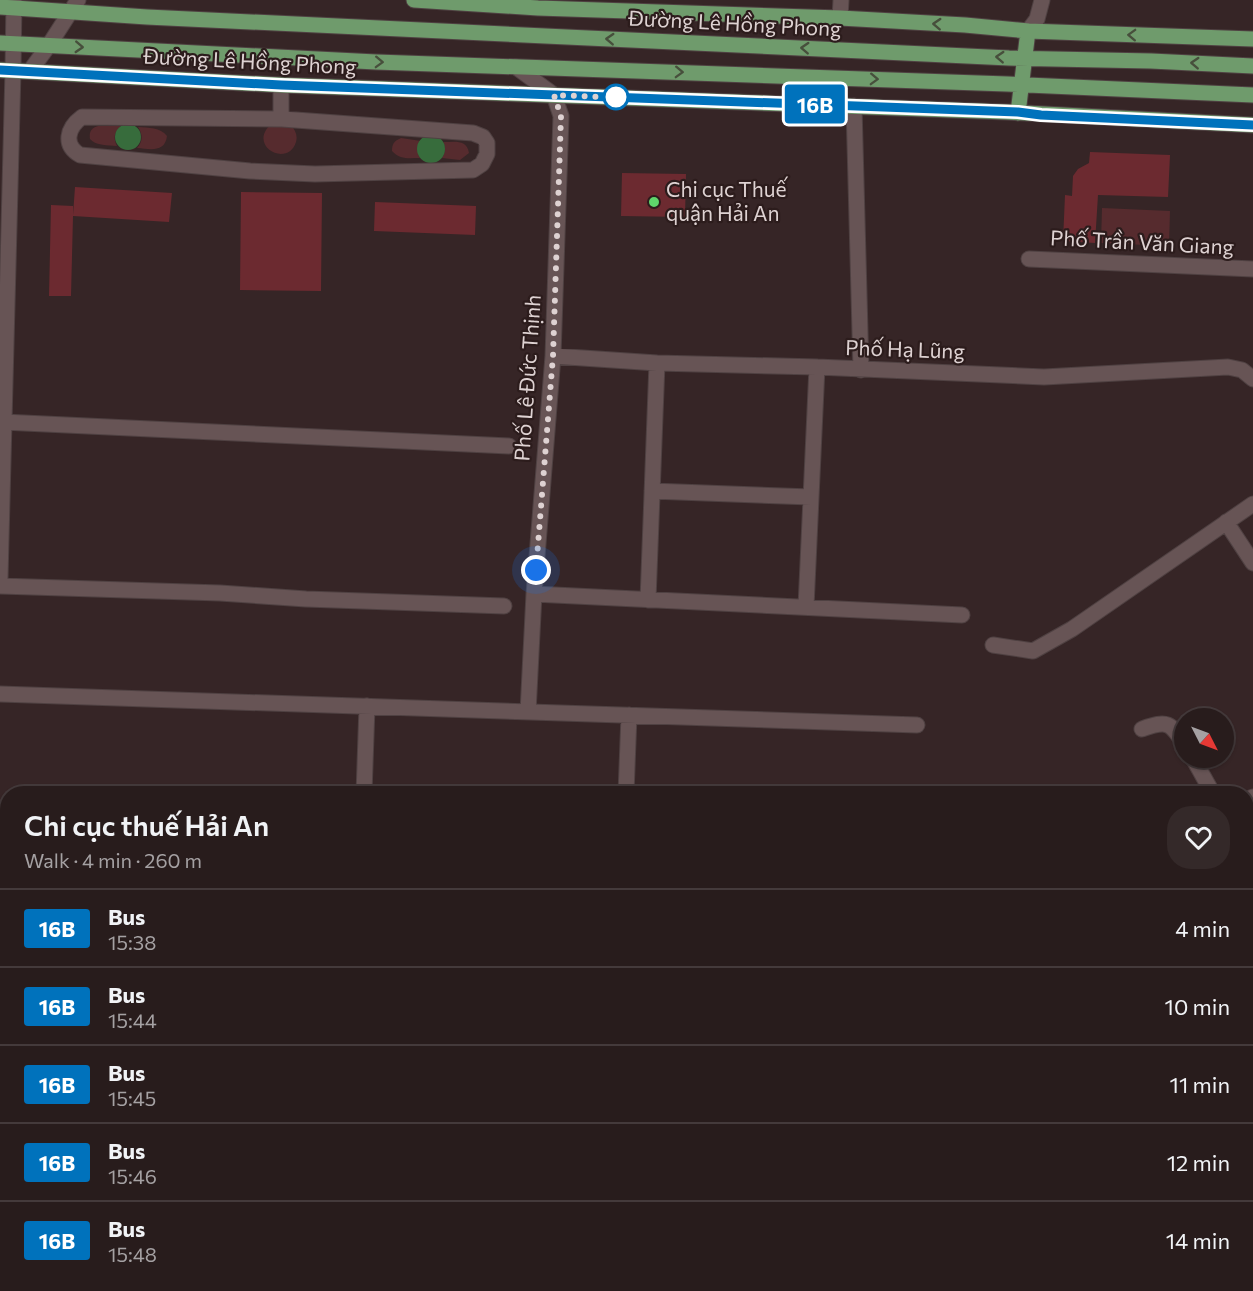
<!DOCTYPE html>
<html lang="en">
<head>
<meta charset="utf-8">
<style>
  :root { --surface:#281c1c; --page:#342929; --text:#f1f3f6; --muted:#a5a1a3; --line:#443a3b }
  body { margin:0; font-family:Commissioner,sans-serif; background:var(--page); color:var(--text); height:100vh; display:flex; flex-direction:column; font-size:22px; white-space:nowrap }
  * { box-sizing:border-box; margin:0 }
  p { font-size:20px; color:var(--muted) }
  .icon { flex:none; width:33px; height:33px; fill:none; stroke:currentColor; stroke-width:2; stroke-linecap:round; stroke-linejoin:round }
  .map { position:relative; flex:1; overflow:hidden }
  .drawer { position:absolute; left:0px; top:786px; width:1254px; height:506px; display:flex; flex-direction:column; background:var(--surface); border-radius:24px 24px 0 0; box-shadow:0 2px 4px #0004,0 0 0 2px var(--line) }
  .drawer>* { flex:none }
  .badge { padding:0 12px; border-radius:4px; font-size:21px; line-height:39px }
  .needle { width:39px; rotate:132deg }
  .tools { position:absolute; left:1174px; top:708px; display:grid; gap:12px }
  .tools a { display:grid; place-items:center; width:60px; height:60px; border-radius:50%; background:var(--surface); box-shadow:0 2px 4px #0004,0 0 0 2px var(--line); font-size:30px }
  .you { position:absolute; width:30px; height:30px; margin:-15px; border:4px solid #fff; border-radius:50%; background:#1a73e8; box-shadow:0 0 0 9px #1a73e833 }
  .map>.badge { position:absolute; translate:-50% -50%; box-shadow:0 0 0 3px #fff }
  .round { display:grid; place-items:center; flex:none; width:63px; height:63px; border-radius:24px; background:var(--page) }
  .headline { display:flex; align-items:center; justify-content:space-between; height:102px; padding:0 24px }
  h1 { font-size:28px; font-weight:600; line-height:45px }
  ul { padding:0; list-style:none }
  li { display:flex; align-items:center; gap:18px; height:78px; padding:0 24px; border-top:2px solid var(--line) }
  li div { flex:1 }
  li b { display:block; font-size:22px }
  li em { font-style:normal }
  li .badge { min-width:66px; font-weight:700; text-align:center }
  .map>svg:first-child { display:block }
</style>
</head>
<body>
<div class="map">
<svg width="1253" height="1291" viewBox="0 0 1253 1291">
  <rect width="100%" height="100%" fill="#362526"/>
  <!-- green -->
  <path fill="#562b2e" d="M270,125H291C295,130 298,135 296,142C288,168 248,147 270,125Z
    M98,126H121C114,132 113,138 117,146C108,145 96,146 90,139C89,132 91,128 98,126Z
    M138,127C149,128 160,127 167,136C165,153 150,149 137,148C143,141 143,135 138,127Z
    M401,138L421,141C417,146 417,152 420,158C409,158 400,160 392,151C392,144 394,141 401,138Z
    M443,142C455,142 467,139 469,153L460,160L442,158C445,153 446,147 443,142Z
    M1102,208L1170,211L1169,246L1101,243Z"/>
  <!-- water -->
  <path fill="#376c3c" d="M115 137a13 13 0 1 1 26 0a13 13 0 1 1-26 0Z
    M417 149a14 14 0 1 1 28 0a14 14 0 1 1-28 0Z"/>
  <!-- building -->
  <path fill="#6c2a30" d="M1090,152L1170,155L1168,197L1098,195L1095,243L1063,241L1065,195L1072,196L1073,176L1078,169L1089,163Z
    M622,173L686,174L685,217L621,216Z
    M75,187L172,193L169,222L73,216L71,296H49L51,205L73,206V215Z
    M241,192L322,193L321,291L240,290Z
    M375,202L476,206L475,235L374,231Z"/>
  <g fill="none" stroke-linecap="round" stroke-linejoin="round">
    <!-- minor casing -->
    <g stroke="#4f4142" stroke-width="17">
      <path id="minor" d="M840,18L841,0
        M1028,31L1037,19L1042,0
        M516,67L554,95L561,116L553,356L534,594L528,712
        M30,71L49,45L78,0
        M281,85V111L282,119
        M854,106L861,370
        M82,117L282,119L473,133L483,137L487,143V154L482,164L473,170L315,174L250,171L80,155C63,145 67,128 82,117Z
        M1029,259L1253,269
        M553,356L657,363L817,367L1044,377L1228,367L1242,370L1253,379
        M3,422L509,446
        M652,491L811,497
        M1226,522L1253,563
        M0,578L13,70L14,0
        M0,586L220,593L306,599L504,606
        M534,594L962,615
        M648,600L657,363
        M806,607L817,367
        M993,645L1033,651L1072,629L1253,504
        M0,694L917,725
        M1142,729C1168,720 1170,722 1185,745
        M1193,758L1213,794
        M364,794L367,706
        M626,794L629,715
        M1246,800L1253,797
        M0,832H8
        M1246,847L1253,862
        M0,927L8,928
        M0,974L8,975
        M1246,1057L1253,1070
        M1246,1084L1253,1080
        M0,1126L8,1127
        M1246,1187L1253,1196
        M422,1284L427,1291
        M553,1284L554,1287
        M180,1291L196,1284"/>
    </g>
    <!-- major casing -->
    <g stroke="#4f4142" stroke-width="17">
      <path id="major" d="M414,0L538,8L840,18L965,25L1028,31L1253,39
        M0,7L147,17L1009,58L1151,61L1253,66
        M0,43L376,62L1007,84L1253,95
        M0,70L281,85L1006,112L1253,125
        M1018,113L1028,31"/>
    </g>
    <!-- minor -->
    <use href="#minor" stroke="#675455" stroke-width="15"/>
    <!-- major -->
    <use href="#major" stroke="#6f9b6c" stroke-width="15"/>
  </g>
  <!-- one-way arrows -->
  <defs><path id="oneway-chevron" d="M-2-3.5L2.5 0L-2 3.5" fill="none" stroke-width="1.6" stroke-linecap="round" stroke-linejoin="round" transform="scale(1.5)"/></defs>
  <g stroke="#474f3c">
    <use href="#oneway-chevron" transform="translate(937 24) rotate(-177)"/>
    <use href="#oneway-chevron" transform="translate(1132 35) rotate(-178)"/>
    <use href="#oneway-chevron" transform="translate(610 39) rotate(-177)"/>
    <use href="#oneway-chevron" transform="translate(79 47) rotate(3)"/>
    <use href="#oneway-chevron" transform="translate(805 48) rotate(-177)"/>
    <use href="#oneway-chevron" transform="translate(1000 57) rotate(-177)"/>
    <use href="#oneway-chevron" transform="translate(379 62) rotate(2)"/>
    <use href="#oneway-chevron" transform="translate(1195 63) rotate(-177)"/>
    <use href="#oneway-chevron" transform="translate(679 72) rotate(2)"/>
    <use href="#oneway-chevron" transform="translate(874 79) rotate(2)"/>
  </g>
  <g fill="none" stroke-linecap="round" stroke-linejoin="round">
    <!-- line casing -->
    <g stroke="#fff" stroke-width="14">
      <path id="line" d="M0,70L281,85L1018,112L1041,115L1253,125"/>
    </g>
    <!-- line -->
    <use href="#line" stroke="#0072bc" stroke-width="9"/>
    <!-- walk -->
    <path stroke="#ded2d2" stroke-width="6" stroke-dasharray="0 10.8" d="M536,570L553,356L561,116L554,95L623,98L616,97"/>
  </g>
  <!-- markers -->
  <circle fill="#fff" stroke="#0072bc" stroke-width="3" cx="616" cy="97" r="12"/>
  <circle fill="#5fd56b" stroke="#2c1c1c" stroke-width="2" cx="654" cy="202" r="6"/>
  <g text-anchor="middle" stroke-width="4.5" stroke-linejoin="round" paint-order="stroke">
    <!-- street labels -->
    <g font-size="21" fill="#ded2d2" stroke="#2c1c1c">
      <text transform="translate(735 24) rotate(3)" y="7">Đường Lê Hồng Phong</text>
      <text transform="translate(250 62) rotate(3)" y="7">Đường Lê Hồng Phong</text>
      <text transform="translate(1142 243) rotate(3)" y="7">Phố Trần Văn Giang</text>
      <text transform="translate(905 350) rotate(2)" y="7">Phố Hạ Lũng</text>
      <text transform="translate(528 378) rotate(-86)" y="7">Phố Lê Đức Thịnh</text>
    </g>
    <!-- poi labels -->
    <g font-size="21" fill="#ded2d2" stroke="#2c1c1c" text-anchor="start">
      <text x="666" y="197">Chi cục Thuế<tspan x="666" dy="24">quận Hải An</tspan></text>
    </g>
  </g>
</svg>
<div class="tools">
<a><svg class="needle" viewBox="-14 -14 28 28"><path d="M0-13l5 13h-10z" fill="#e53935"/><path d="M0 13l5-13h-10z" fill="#a5a1a3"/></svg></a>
</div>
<div class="you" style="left:536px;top:570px"></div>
<b class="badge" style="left:815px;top:104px;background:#0072bc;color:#fff">16B</b>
<section class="drawer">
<div class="headline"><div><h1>Chi cục thuế Hải An</h1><p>Walk · 4 min · 260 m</p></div><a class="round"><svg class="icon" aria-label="heart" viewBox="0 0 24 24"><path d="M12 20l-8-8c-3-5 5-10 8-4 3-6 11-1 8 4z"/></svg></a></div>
<ul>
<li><span class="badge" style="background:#0072bc;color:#fff">16B</span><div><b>Bus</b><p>15:38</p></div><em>4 min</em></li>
<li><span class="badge" style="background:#0072bc;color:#fff">16B</span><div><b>Bus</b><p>15:44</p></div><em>10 min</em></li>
<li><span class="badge" style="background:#0072bc;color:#fff">16B</span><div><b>Bus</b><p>15:45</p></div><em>11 min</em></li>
<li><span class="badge" style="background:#0072bc;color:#fff">16B</span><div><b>Bus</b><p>15:46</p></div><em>12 min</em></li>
<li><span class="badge" style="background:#0072bc;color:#fff">16B</span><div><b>Bus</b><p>15:48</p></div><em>14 min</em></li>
</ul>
</section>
</div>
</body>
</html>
